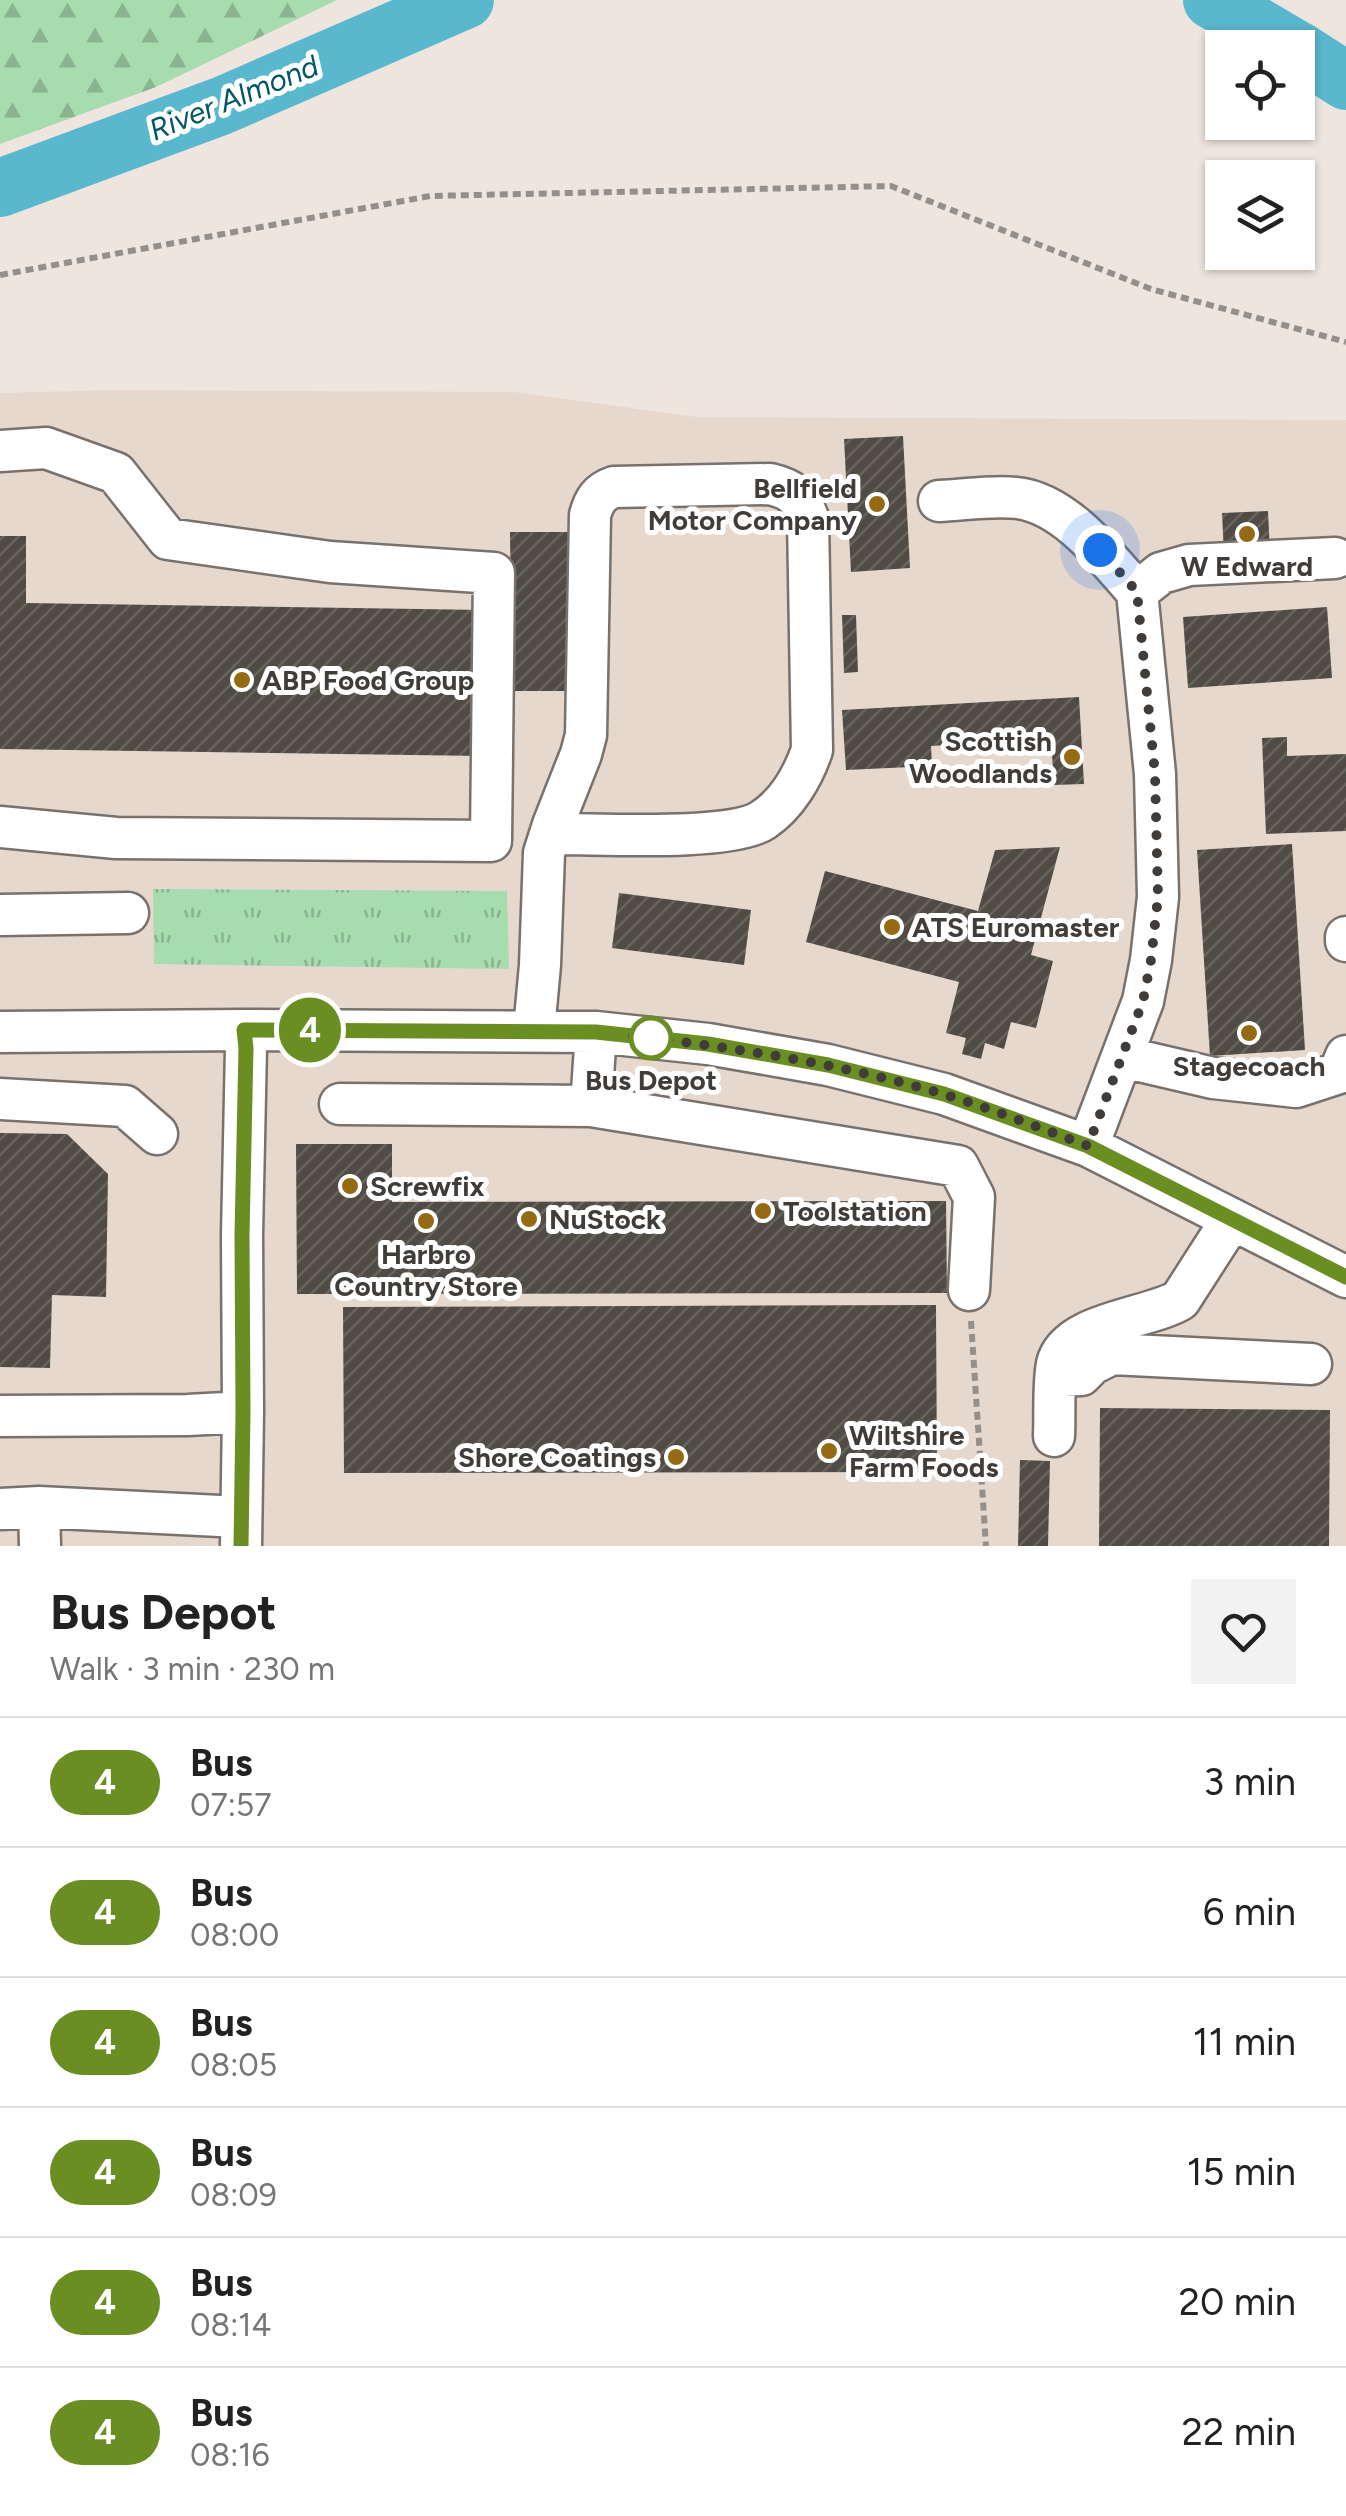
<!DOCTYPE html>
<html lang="en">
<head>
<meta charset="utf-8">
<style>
  :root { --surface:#fff; --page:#f2f2f2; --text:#222; --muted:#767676; --line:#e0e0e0 }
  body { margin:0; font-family:Figtree,sans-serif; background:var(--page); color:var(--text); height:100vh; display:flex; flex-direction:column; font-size:38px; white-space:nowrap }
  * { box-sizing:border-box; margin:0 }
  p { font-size:32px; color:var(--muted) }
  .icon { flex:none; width:55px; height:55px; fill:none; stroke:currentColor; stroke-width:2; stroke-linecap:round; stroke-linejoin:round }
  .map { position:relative; height:1546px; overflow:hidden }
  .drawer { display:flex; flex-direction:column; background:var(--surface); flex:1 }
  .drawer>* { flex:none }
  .badge { padding:0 20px; border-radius:32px; font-size:35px; line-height:65px }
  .tools { position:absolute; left:1205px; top:30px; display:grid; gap:20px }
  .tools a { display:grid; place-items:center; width:110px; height:110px; border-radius:0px; background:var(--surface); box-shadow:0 2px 8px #0004; font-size:50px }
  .you { position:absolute; width:50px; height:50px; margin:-25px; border:8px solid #fff; border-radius:50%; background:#1a73e8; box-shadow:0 0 0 15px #1a73e833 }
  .map>.badge { position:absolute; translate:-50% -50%; box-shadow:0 0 0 5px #fff }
  .round { display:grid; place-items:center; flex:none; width:105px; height:105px; border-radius:0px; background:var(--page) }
  .head { display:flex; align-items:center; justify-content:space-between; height:170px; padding:0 50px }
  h1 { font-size:48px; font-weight:700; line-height:75px }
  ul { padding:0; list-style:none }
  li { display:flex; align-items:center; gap:30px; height:130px; padding:0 50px; border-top:2px solid var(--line) }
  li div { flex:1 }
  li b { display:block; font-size:38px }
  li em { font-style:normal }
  li .badge { min-width:110px; font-weight:700; text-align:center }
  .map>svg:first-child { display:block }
</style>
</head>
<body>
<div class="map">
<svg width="1346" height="1546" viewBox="0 0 1346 1546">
  <defs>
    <pattern id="grass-tufts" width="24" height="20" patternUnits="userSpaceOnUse" patternTransform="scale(2.5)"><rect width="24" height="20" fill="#a7dcaf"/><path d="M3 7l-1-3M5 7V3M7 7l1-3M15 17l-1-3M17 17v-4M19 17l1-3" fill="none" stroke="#89b48f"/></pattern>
    <pattern id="forest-firs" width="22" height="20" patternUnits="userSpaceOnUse" patternTransform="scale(2.5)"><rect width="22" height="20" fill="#a7dcaf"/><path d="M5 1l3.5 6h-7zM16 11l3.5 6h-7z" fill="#89b48f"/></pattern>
    <pattern id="building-hatch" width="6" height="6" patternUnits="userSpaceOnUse" patternTransform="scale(2.5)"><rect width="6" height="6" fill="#504c45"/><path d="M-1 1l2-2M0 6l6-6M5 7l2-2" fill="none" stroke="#67645e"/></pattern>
  </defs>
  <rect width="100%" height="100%" fill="#eee5df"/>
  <!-- built -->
  <path fill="#e7d8ce" d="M112,390L514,392L697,417L1346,420V1546H0V393Z"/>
  <!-- grass -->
  <path fill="url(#grass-tufts)" d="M153,889L507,891L509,969L154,964Z"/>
  <!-- forest -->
  <path fill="url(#forest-firs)" d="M0,0H337L156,87L0,144Z"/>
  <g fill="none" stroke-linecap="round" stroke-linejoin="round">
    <!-- river -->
    <path stroke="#59b7ce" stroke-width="58" d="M1212,0L1294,48
      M1298,50L1346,81
      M0,188L221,106L465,0"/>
  </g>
  <!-- building -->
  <path fill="url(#building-hatch)" d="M903,436L910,568L851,572L844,439Z
    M1268,511L1270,552L1224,554L1222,513Z
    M510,532H573L575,691H512Z
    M0,536H26V603L484,610L482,756L0,749Z
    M1327,607L1332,678L1188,688L1183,617Z
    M842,615H856L858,672L844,673Z
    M1079,697L1084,784L1054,785L1051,739L931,746L932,766L846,770L842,710Z
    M1287,737V756L1346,754V831L1266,834L1262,738Z
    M1292,844L1305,1050L1210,1056L1197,850Z
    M1060,847L1031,955L1053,961L1036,1028L1011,1022L1004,1049L985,1043L981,1059L962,1054L966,1038L946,1033L959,982L806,942L825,871L978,911L995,850Z
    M619,893L751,910L744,965L612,948Z
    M0,1133L67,1134L108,1174L106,1297L52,1295L50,1368L0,1367Z
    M296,1144H392V1202L946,1201L947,1293L297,1294Z
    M936,1305L937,1472L344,1473L343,1307Z
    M1100,1408L1330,1410L1329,1546H1099Z
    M1020,1460L1050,1461L1048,1546H1018Z"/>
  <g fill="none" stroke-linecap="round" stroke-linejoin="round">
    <!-- minor casing -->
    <g stroke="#78716c" stroke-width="45">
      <path id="minor" d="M0,451L46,448L116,473L168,539L330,562L494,573L491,841L116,838L0,827
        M939,501C964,500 992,495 1017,498C1065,503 1107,558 1137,592
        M1137,592L1161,573L1189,565L1335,558
        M0,915L128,913
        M1346,937V941
        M534,1030L540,965L544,853L553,825L581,754L586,735L590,515C594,501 599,492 614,487L770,484C792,489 801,497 808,518L812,750C803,776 787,804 763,820C732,841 605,834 562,834L549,837
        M0,1032L244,1030L596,1032L708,1044L828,1065L944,1094L1088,1146L1346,1277
        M596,1032L591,1106L958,1166L974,1197L969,1290
        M1123,1057L1213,1078L1296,1087L1339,1073L1346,1056
        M0,1099L125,1106L157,1134
        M340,1104L591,1106
        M1088,1146L1143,1001L1151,960L1158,897L1155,774L1137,592
        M1057,1376L1081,1375L1092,1364L1112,1354L1311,1364
        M0,1416L188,1415L243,1412
        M1054,1436C1055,1414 1053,1385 1057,1364C1067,1322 1148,1319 1180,1300L1232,1219
        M39,1507L40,1546
        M0,1509L39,1507L240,1517
        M241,1546L243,1412L242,1235L246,1047L244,1030"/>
    </g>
    <!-- path -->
    <path stroke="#958f8b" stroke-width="6" stroke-dasharray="8 5" stroke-linecap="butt" d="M0,275L430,196L891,186L1151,289L1346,342
      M971,1321L986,1546"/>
    <!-- minor -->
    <use href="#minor" stroke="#fff" stroke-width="40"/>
  </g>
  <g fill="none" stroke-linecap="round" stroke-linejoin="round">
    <!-- line casing -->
    <g stroke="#fff" stroke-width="22">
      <path id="line" d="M241,1546L243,1412L242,1235L246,1048L244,1030L596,1032L708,1044L828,1065L944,1094L1088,1146L1346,1277"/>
    </g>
    <!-- line -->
    <use href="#line" stroke="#6b8e23" stroke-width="15"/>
    <!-- walk -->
    <path stroke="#3f3c39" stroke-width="10" stroke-dasharray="0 18" d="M651,1038L633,1036C737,1048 842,1064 943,1094C992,1109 1040,1128 1088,1146L1143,1001L1151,960L1158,897L1155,774L1137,592L1100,550"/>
  </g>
  <!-- markers -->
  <g fill="#946a14" stroke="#fff" stroke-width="4">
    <circle cx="877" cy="504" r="10"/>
    <circle cx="1247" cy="534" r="10"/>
    <circle cx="242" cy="680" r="10"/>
    <circle cx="1072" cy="757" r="10"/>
    <circle cx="892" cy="927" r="10"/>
    <circle cx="1249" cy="1033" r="10"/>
    <circle cx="350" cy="1186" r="10"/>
    <circle cx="763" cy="1211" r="10"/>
    <circle cx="529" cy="1219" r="10"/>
    <circle cx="426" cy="1221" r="10"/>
    <circle cx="829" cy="1451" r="10"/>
    <circle cx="676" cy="1457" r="10"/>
  </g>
  <circle fill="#fff" stroke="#6b8e23" stroke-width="5" cx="651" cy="1038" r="20"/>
  <g text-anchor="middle" stroke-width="10" stroke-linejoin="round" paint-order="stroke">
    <!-- poi labels -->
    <g font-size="28" font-weight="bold" fill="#3f3c39" stroke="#fff" text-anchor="start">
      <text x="857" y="498" text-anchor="end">Bellfield<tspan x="857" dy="32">Motor Company</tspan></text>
      <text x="1247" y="576" text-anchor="middle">W Edward</text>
      <text x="262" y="690">ABP Food Group</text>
      <text x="1052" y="751" text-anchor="end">Scottish<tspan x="1052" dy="32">Woodlands</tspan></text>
      <text x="912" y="937">ATS Euromaster</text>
      <text x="1249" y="1076" text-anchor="middle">Stagecoach</text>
      <text x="370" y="1196">Screwfix</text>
      <text x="783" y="1221">Toolstation</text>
      <text x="549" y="1229">NuStock</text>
      <text x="426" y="1264" text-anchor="middle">Harbro<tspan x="426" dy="32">Country Store</tspan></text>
      <text x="849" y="1445">Wiltshire<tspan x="849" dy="32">Farm Foods</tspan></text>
      <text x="656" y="1467" text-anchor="end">Shore Coatings</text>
    </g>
    <!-- stop labels -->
    <g font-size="28" font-weight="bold" fill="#3f3c39" stroke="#fff">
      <text x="651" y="1090">Bus Depot</text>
    </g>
    <!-- water labels -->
    <g font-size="30" font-style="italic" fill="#015767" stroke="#fff">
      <text transform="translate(234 98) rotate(-22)" y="10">River Almond</text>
    </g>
  </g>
</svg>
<div class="tools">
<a><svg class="icon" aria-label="locate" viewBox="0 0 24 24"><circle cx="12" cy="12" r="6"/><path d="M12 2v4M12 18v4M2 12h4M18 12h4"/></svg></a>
<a><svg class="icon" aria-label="layers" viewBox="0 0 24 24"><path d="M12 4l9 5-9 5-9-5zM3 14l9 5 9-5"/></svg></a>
</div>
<div class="you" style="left:1100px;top:550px"></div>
<b class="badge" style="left:310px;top:1030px;background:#6b8e23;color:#fff">4</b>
</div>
<section class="drawer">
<div class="head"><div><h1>Bus Depot</h1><p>Walk · 3 min · 230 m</p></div><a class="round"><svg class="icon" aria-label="heart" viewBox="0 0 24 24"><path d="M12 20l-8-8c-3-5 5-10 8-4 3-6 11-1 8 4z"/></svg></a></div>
<ul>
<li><span class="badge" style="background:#6b8e23;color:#fff">4</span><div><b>Bus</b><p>07:57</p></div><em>3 min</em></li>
<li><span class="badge" style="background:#6b8e23;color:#fff">4</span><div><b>Bus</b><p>08:00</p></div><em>6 min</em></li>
<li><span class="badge" style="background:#6b8e23;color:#fff">4</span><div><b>Bus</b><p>08:05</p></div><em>11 min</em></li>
<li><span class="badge" style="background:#6b8e23;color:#fff">4</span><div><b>Bus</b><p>08:09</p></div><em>15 min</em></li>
<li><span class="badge" style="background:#6b8e23;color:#fff">4</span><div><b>Bus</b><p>08:14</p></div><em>20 min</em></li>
<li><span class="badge" style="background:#6b8e23;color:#fff">4</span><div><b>Bus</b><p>08:16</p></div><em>22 min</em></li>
</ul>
</section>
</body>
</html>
